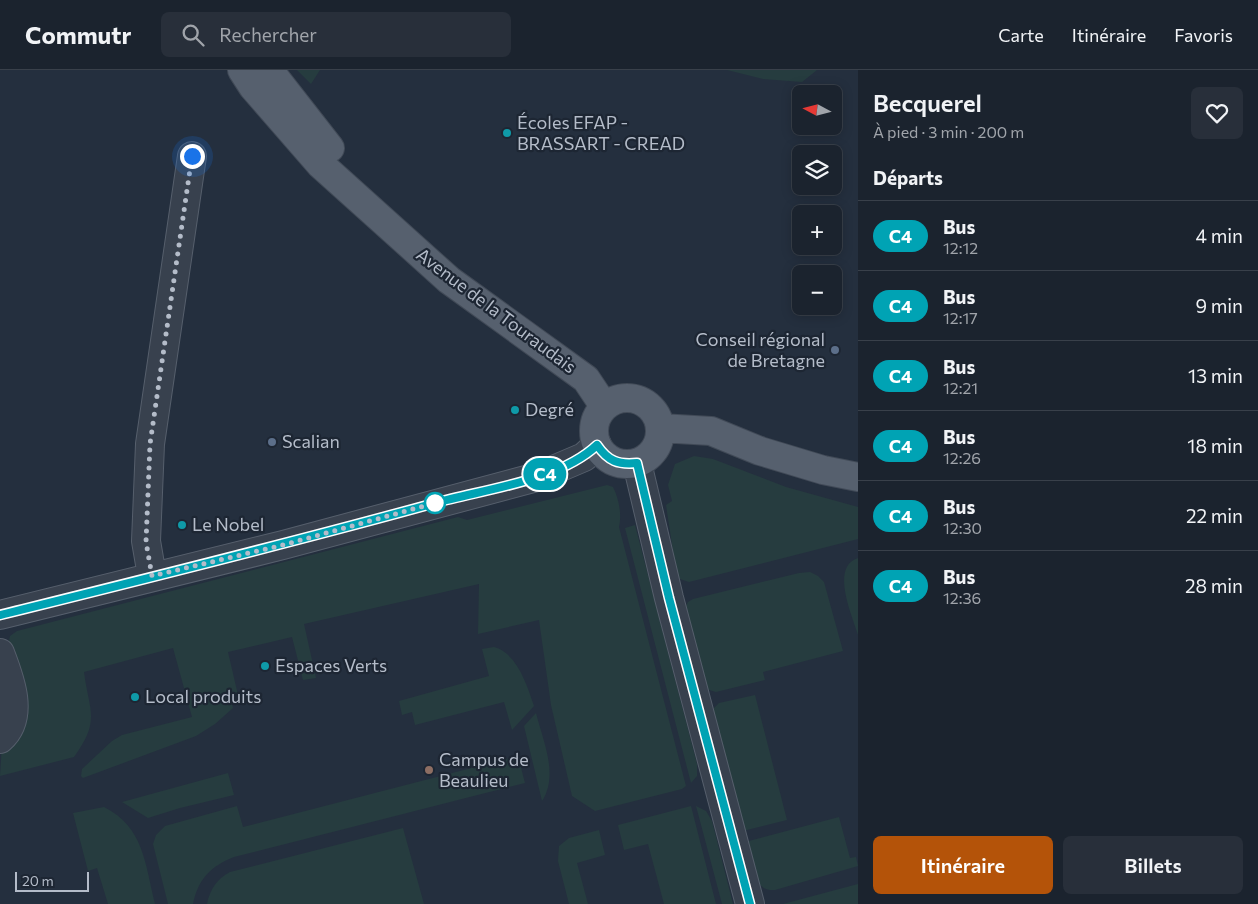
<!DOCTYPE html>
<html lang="fr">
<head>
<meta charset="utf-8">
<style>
  :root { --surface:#1b232e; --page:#282f3a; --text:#f1f3f6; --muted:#a0a4aa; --line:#39404a; --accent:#b45309 }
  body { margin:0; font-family:Commissioner,sans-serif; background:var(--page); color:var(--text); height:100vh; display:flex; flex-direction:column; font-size:19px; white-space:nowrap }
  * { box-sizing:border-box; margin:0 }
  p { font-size:16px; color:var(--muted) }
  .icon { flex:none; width:28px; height:28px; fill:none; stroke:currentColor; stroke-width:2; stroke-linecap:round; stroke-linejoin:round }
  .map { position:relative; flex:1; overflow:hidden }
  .drawer { display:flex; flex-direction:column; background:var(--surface); width:400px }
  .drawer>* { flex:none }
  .badge { padding:0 10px; border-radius:16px; font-size:18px; line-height:32px }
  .needle { width:32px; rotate:277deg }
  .tools { position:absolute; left:792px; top:15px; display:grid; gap:10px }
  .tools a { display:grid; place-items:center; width:50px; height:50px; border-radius:8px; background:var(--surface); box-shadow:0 2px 12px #0003,0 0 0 1px var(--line); font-size:25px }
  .scale { position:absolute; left:15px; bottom:12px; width:74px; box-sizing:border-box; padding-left:5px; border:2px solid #b4bcc9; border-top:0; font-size:14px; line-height:18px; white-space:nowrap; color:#b4bcc9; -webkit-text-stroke:4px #1d2633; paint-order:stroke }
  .you { position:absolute; width:25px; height:25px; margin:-12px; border:4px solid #fff; border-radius:50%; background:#1a73e8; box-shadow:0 0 0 8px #1a73e833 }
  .map>.badge { position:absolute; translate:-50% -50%; box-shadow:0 0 0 2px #fff }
  h2 { padding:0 15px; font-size:19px; line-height:45px }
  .round { display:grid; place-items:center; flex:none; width:52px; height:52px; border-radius:8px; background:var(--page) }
  .headline { display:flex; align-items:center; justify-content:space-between; height:85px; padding:0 15px }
  h1 { font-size:24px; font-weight:600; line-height:38px }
  .action { display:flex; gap:10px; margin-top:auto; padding:10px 15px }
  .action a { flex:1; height:58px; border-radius:8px; background:var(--accent); color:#fff; font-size:20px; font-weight:600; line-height:58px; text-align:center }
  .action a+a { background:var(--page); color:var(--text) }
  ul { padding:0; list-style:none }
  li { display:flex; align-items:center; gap:15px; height:70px; padding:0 15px; border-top:1px solid var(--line) }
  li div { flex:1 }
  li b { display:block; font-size:19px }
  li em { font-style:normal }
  li .badge { min-width:55px; font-weight:700; text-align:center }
  header { display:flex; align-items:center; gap:30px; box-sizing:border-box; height:70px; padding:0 25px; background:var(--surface); border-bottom:1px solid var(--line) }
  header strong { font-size:24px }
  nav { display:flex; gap:28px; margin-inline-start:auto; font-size:18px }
  .search { width:350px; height:45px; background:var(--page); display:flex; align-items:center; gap:12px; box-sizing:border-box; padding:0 18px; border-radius:8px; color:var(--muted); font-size:19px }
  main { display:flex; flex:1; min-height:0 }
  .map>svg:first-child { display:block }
</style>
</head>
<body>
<header>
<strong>Commutr</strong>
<div class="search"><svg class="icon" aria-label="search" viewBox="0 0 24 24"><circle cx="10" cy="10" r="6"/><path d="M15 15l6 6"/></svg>Rechercher</div>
<nav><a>Carte</a><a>Itinéraire</a><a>Favoris</a></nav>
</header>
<main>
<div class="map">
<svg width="858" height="834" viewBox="0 0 858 834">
  <rect width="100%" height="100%" fill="#242f3e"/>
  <!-- green -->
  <path fill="#263c3f" d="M297,0H320L311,14Z
    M727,0H817L802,12L763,9Z
    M694,386L713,389L786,417L858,437V469L689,512L677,508L666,435L672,431L668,415L675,394Z
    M607,415L613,417C619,429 622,445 619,457L686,716L682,719L595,741L572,726L551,635L539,550L478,564L479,514L304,554L316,608L303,610L292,567L228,582L238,625L230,627L233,638L215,654L196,666L83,708L81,706L82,699L112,671L122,665L192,647L173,578L84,602C89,641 101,650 74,687L0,706L8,576L10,566L17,561L458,447L467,450Z
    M635,455L697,694V706L691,713L625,458Z
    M858,488V565C852,545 830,497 858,488Z
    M810,502L818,506L824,512L843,581L763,602L765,610L716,622L706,619L685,538L688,532L693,529L799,503Z
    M494,577C517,583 527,615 534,636L512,660L504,632L415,655L412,642L402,645L399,631L489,606L482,579Z
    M755,625L787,750L743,761L712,640L719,633Z
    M536,643C543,671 559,705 542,731L524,656Z
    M518,686L525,713L234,787C211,796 198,809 193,834H168L153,774L156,765L165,756L237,736L243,757Z
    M228,703L234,725L180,738L148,748L122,732Z
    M691,736L716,834H664L648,774L624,780L618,755Z
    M696,736L706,741L712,751L733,834H722Z
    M104,737C144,757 145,794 155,834H108L97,798L88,801L73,743Z
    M839,747L850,788L856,787L858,796L775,820C751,822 750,789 745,772Z
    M403,758L424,834H207C210,819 217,809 230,802Z
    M599,760L605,785L577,793L588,834H569L558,791L559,776L569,768Z
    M858,814V834H783Z"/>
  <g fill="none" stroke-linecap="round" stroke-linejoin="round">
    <!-- minor casing -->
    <g stroke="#565f6c" stroke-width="30">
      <path id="minor" d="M637,393L669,528L750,834
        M152,506L146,471L150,374L192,86
        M0,545L283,475L537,407L584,387L597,375
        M0,583C10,609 25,647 0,669"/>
    </g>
    <!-- major casing -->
    <g stroke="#414a57" stroke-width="30">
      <path id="major" d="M242,0L253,17L320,94L449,210L586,309L604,336
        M269,0L330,78
        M594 361a33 33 0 1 1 66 0a33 33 0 1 1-66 0Z
        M660,358L711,361L760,381L823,400L858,407"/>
    </g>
    <!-- minor -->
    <use href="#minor" stroke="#38414e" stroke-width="28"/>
    <!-- major -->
    <use href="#major" stroke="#56606e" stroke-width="28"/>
  </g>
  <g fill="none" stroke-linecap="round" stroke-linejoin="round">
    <!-- line casing -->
    <g stroke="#fff" stroke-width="11">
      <path id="line" d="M0,545C145,509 291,473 435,433C485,419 559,411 597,375C608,391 618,395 637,393L669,528L750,834"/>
    </g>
    <!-- line -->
    <use href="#line" stroke="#00a3b4" stroke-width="8"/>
    <!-- walk -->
    <path stroke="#b4bcc9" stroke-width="5" stroke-dasharray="0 9" d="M192,86L150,374L146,472L152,506L283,475L435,433"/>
  </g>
  <!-- markers -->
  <g fill="#0f9aa8" stroke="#1d2633" stroke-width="2">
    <circle cx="507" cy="63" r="5"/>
    <circle cx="515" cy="340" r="5"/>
    <circle cx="182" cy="455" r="5"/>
    <circle cx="265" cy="596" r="5"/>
    <circle cx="135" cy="627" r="5"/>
  </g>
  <g fill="#5c6f8a" stroke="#1d2633" stroke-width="2">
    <circle cx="835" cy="280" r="5"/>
    <circle cx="272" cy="372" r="5"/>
  </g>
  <circle fill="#fff" stroke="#00a3b4" stroke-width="2.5" cx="435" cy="433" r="10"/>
  <circle fill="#8d6e63" stroke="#1d2633" stroke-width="2" cx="429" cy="700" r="5"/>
  <g text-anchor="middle" stroke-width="4.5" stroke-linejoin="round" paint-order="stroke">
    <!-- poi labels -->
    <g font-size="18" fill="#b4bcc9" stroke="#1d2633" text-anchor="start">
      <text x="517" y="59">Écoles EFAP -<tspan x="517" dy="21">BRASSART - CREAD</tspan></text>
      <text x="825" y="276" text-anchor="end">Conseil régional<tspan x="825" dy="21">de Bretagne</tspan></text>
      <text x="525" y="346">Degré</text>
      <text x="282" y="378">Scalian</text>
      <text x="192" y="461">Le Nobel</text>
      <text x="275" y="602">Espaces Verts</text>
      <text x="145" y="633">Local produits</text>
      <text x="439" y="696">Campus de<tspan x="439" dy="21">Beaulieu</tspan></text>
    </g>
    <!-- street labels -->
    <g font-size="18" fill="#b4bcc9" stroke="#1d2633">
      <text transform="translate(496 241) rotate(37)" y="6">Avenue de la Touraudais</text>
    </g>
  </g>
</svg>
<div class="tools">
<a><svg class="needle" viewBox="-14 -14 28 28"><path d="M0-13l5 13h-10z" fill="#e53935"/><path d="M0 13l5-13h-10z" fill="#a0a4aa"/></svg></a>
<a><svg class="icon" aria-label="layers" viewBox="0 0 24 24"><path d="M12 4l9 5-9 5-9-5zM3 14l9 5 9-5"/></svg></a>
<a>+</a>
<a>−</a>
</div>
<div class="scale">20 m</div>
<div class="you" style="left:192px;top:86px"></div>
<b class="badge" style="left:545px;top:404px;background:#00a3b4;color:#fff">C4</b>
</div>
<section class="drawer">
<div class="headline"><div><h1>Becquerel</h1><p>À pied · 3 min · 200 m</p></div><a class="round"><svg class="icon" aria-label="heart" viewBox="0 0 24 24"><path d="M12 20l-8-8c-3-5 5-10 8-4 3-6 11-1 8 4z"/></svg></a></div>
<h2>Départs</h2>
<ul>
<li><span class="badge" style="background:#00a3b4;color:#fff">C4</span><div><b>Bus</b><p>12:12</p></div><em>4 min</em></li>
<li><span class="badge" style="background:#00a3b4;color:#fff">C4</span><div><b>Bus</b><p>12:17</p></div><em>9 min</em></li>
<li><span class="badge" style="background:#00a3b4;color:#fff">C4</span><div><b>Bus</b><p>12:21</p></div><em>13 min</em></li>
<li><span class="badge" style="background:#00a3b4;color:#fff">C4</span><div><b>Bus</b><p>12:26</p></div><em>18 min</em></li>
<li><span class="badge" style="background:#00a3b4;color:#fff">C4</span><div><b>Bus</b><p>12:30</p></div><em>22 min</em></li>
<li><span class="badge" style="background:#00a3b4;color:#fff">C4</span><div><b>Bus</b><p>12:36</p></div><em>28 min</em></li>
</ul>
<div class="action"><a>Itinéraire</a><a>Billets</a></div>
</section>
</main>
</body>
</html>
